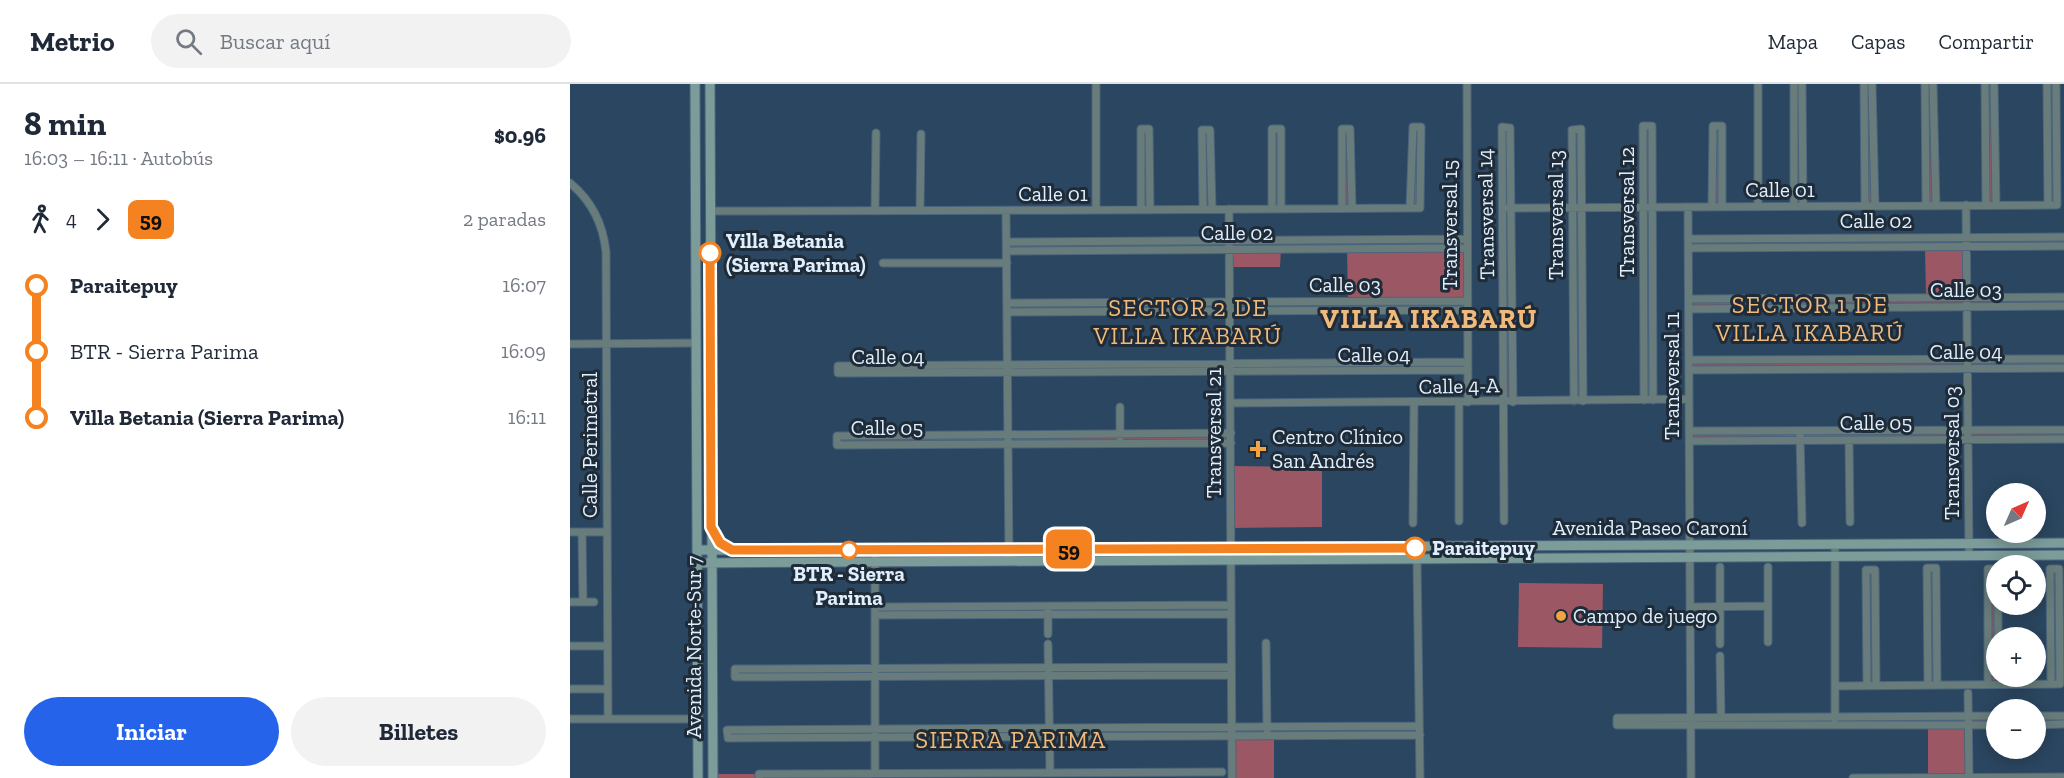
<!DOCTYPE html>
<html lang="es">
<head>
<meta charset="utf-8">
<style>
  :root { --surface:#fff; --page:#f2f2f3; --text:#1f2937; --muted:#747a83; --line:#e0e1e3; --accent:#2563eb }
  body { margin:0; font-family:"Zilla Slab",serif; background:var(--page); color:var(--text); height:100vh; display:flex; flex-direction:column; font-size:22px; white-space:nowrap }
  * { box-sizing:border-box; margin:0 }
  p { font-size:20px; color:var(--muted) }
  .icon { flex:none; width:33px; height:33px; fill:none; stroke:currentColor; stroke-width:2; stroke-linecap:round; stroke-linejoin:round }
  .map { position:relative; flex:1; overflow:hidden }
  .details { display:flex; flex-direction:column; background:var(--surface); width:570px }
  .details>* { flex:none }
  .badge { padding:0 12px; border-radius:9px; font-size:21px; line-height:39px }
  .needle { width:39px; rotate:45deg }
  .tools { position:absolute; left:1416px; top:399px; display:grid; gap:12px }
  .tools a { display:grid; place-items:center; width:60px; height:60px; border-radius:50%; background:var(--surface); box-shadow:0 3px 15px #0003; font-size:30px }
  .map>.badge { position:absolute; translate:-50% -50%; box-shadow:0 0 0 3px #fff }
  .legs { display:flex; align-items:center; gap:9px; height:66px; padding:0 24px; font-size:20px }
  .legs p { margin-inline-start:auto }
  .summary { display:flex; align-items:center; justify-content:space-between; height:102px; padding:0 24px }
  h1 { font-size:33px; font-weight:700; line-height:45px }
  .primary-button { display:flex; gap:12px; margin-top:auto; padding:12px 24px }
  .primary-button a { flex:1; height:69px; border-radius:36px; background:var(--accent); color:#fff; font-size:24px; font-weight:700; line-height:69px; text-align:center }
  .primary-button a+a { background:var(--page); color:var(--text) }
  ul { padding:0 24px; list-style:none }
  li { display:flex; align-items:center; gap:21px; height:66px; font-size:22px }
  li i { display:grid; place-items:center; width:9px; height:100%; margin:0 8px; background:currentColor }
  li i::after { content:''; width:15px; height:15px; margin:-8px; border:4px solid; border-radius:50%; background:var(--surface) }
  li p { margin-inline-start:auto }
  li:first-child i { background:linear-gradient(#0000 50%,currentColor 0) }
  li:last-child i { background:linear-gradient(currentColor 50%,#0000 0) }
  header { display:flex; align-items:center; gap:36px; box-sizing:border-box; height:84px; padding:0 30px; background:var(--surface); border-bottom:2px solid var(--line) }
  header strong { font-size:28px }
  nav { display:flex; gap:33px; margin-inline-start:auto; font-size:21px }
  .search { width:420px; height:54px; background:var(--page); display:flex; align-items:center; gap:15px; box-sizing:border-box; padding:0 21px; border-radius:33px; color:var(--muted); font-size:22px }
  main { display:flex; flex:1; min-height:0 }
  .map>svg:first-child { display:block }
</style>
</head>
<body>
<header>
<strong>Metrio</strong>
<div class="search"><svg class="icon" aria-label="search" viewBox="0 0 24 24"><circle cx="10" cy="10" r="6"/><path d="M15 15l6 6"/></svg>Buscar aquí</div>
<nav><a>Mapa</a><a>Capas</a><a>Compartir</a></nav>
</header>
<main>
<section class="details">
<div class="summary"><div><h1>8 min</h1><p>16:03 – 16:11 · Autobús</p></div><b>$0.96</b></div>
<div class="legs"><svg class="icon" aria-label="walk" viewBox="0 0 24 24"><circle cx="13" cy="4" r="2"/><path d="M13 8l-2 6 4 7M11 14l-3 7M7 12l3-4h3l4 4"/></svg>4<svg class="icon" aria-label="forward" viewBox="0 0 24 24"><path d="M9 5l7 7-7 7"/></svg><b class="badge" style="background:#f58220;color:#111">59</b><p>2 paradas</p></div>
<ul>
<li><i style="color:#f58220"></i><b>Paraitepuy</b><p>16:07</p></li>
<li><i style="color:#f58220"></i><span>BTR - Sierra Parima</span><p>16:09</p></li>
<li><i style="color:#f58220"></i><b>Villa Betania (Sierra Parima)</b><p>16:11</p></li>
</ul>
<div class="primary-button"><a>Iniciar</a><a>Billetes</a></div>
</section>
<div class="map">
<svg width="1494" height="694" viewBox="0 0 1494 694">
  <rect width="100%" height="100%" fill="#2b4660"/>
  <!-- green -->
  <path fill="#9b5764" d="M1224,0H1232L1233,122H1224Z
    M1294,0H1302L1304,122H1295Z
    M1355,0H1363L1365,122H1356Z
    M1415,0H1424L1426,121H1416Z
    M1477,0H1486L1487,121H1478Z
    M1073,42H1081L1083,316H1074Z
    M1143,42H1152V123H1142Z
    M843,43H851L850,124H842Z
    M932,43L940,44L943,318H935Z
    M702,45H711V125H702Z
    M772,45H780L781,124H772Z
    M1011,45L1013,317H1004L1002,46Z
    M1494,153V162L1118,164V155Z
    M897,155V226L437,227V219L778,217L777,165L711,166L710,183H660V166L437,167V159Z
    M1355,166H1393V211H1356Z
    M1494,213V222L1119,225L1118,215Z
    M1494,275V284L1119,286V277Z
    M1494,346V355L1119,357V347Z
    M661,349V359L268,361L267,352Z
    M661,382L752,383V443L661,444Z
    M1357,484H1366L1367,600L1358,601Z
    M1418,485H1426V592L1428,593V600H1418Z
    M1480,485H1489L1490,600H1481Z
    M1296,486H1305L1306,601H1297Z
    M949,499L1033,500L1032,564L948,563Z
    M661,521V530L305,531V523Z
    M1426,632V641H1399V693L1358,694V641H1047V634Z
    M849,642L850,651L704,652V694H662L661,652L158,654L157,646Z
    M143,690H198V694H143Z"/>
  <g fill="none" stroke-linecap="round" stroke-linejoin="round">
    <!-- street casing -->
    <g stroke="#4b647d" stroke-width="9">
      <path id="street" d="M526,0V126
        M897,0L898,318
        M1224,0V122
        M1232,0L1233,122
        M1294,0L1295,122
        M1302,0L1305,122
        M1355,0L1356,122
        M1363,0L1366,122
        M1415,0L1416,121
        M1424,0L1426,121
        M1477,0L1478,121
        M0,99C22,117 33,139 36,168L38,635
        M1396,121L1399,472
        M1118,123L1121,694
        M1142,123L1143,42H1152V123
        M1188,123V0
        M772,124V45H780L782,124
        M938,124L1487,121L1486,0
        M633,125L632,46H640L642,125
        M659,125L662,694
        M702,125V45H711V125
        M571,126V45H579L580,126
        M140,127C373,128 607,125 840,124H850L851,43H843L840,124
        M305,127L306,49
        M350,127L351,50
        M436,127L439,477
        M1118,155L1494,153
        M437,158L897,155
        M1118,164L1494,162
        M437,167L897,164
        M313,179H437
        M1119,215L1494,213
        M437,219L897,217
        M1119,225L1494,222
        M437,228L897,226
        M0,260L126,259
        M1119,276L1494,275
        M897,278L268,282V289L898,286
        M1119,286L1494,284
        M1074,316L1073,42H1082L1083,316
        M1004,317L1002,46L1011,45L1013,317
        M889,318V437
        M661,319L1119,315
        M1119,347L1494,346
        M1230,352L1232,439
        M550,354V323
        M1279,356L1280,438
        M1119,357L1494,355
        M661,359L267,361V352L661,349
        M934,437L932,43L940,44L943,318
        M843,439L844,319
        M0,448H36
        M12,448L13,518
        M847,475L850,694
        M1150,483V560
        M1198,483V558
        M0,518H24
        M1428,520V554
        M305,523L661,521
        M1120,523L1198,522
        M305,531L661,530
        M478,550V527
        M696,559L697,646
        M478,560L480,688
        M0,562H37
        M1150,572L1151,634
        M661,583L165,585V593L661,591
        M1418,600V485H1426
        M1297,601L1296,486H1305L1306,601
        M1358,601L1357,484H1366L1367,600
        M1265,602L1490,600L1489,485H1480L1481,600
        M0,605H37
        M1398,609L1399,694
        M1426,632L1047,634V641H1426
        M1466,632H1494
        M0,635H128
        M1265,635V461
        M1466,641L1494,640
        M849,642L157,646L158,654L850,651
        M305,689V466
        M189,694V690H198L652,688
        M1283,694L1494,693"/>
    </g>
    <!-- secondary casing -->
    <g stroke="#4b647d" stroke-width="11">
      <path id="secondary" d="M125,0L128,694
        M140,0L143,694
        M127,466L1494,459
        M127,479L1494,471"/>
    </g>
    <!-- street -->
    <use href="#street" stroke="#687d7b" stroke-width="7"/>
    <!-- secondary -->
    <use href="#secondary" stroke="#7b9c99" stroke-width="9"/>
  </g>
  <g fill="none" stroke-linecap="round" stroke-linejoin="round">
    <!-- line-1 casing -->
    <g stroke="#fff" stroke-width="14">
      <path id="line-1" d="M140,169L141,443L150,459L162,466L845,464"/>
    </g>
    <!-- line-1 -->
    <use href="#line-1" stroke="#f58220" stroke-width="9"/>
  </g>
  <!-- markers -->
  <g fill="#fff" stroke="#f58220" stroke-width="3">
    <circle cx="140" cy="169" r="10"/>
    <circle cx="845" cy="464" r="10"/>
    <circle cx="279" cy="466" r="8"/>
  </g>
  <g fill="#f3a442" stroke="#1f2b37" stroke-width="2">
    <path d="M685 356h6v6h6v6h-6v6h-6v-6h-6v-6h6z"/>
    <circle cx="991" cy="532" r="6"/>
  </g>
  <g text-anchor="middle" stroke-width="6" stroke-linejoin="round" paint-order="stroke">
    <!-- street labels -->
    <g font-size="21" fill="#dfefff" stroke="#1f2b37">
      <text x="1210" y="113">Calle 01</text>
      <text x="483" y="117">Calle 01</text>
      <text transform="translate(1057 128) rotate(-90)" y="7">Transversal 12</text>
      <text transform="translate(916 130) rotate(-91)" y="7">Transversal 14</text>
      <text transform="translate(986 131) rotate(-90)" y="7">Transversal 13</text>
      <text x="1306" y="144">Calle 02</text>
      <text transform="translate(880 141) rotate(-90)" y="7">Transversal 15</text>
      <text x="667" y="156">Calle 02</text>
      <text x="775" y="208">Calle 03</text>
      <text x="1396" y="213">Calle 03</text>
      <text x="1396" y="275">Calle 04</text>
      <text x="804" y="278">Calle 04</text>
      <text x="318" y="280">Calle 04</text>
      <text transform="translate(1102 292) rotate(-90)" y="7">Transversal 11</text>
      <text transform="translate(889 302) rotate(-1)" y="7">Calle 4-A</text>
      <text x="1306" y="346">Calle 05</text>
      <text x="317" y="351">Calle 05</text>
      <text transform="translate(644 349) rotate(-90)" y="7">Transversal 21</text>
      <text transform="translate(20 361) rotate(-90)" y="7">Calle Perimetral</text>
      <text transform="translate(1382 369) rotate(-90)" y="7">Transversal 03</text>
      <text x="1080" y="451">Avenida Paseo Caroní</text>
      <text transform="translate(124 563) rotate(-90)" y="7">Avenida Norte-Sur 7</text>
    </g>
    <!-- stop labels -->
    <g font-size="21" font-weight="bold" fill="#dfefff" stroke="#1f2b37" text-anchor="start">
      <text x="156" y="164">Villa Betania<tspan x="156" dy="24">(Sierra Parima)</tspan></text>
      <text x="862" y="471">Paraitepuy</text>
      <text x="279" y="497" text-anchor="middle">BTR - Sierra<tspan x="279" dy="24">Parima</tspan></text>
    </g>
    <!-- poi labels -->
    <g font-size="21" fill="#dfefff" stroke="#1f2b37" text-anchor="start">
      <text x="702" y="360">Centro Clínico<tspan x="702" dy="24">San Andrés</tspan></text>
      <text x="1003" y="539">Campo de juego</text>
    </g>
    <!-- quarter labels -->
    <g font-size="24" letter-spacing="1.5" fill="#f1ba7d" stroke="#1f2b37">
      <text x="1240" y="229">SECTOR 1 DE<tspan x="1240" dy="28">VILLA IKABARÚ</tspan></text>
      <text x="618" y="232">SECTOR 2 DE<tspan x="618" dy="28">VILLA IKABARÚ</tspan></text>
      <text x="441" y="664">SIERRA PARIMA</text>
    </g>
    <!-- district labels -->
    <g font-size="27" font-weight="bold" letter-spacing="1.5" fill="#f1ba7d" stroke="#1f2b37">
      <text x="859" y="244">VILLA IKABARÚ</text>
    </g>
  </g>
</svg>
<div class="tools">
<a><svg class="needle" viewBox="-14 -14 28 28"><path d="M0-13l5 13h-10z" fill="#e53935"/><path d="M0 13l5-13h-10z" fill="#747a83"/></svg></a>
<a><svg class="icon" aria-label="locate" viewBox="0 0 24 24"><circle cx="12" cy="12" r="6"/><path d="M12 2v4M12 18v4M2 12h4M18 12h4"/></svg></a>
<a>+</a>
<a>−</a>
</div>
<b class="badge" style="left:499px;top:465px;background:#f58220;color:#111">59</b>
</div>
</main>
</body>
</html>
